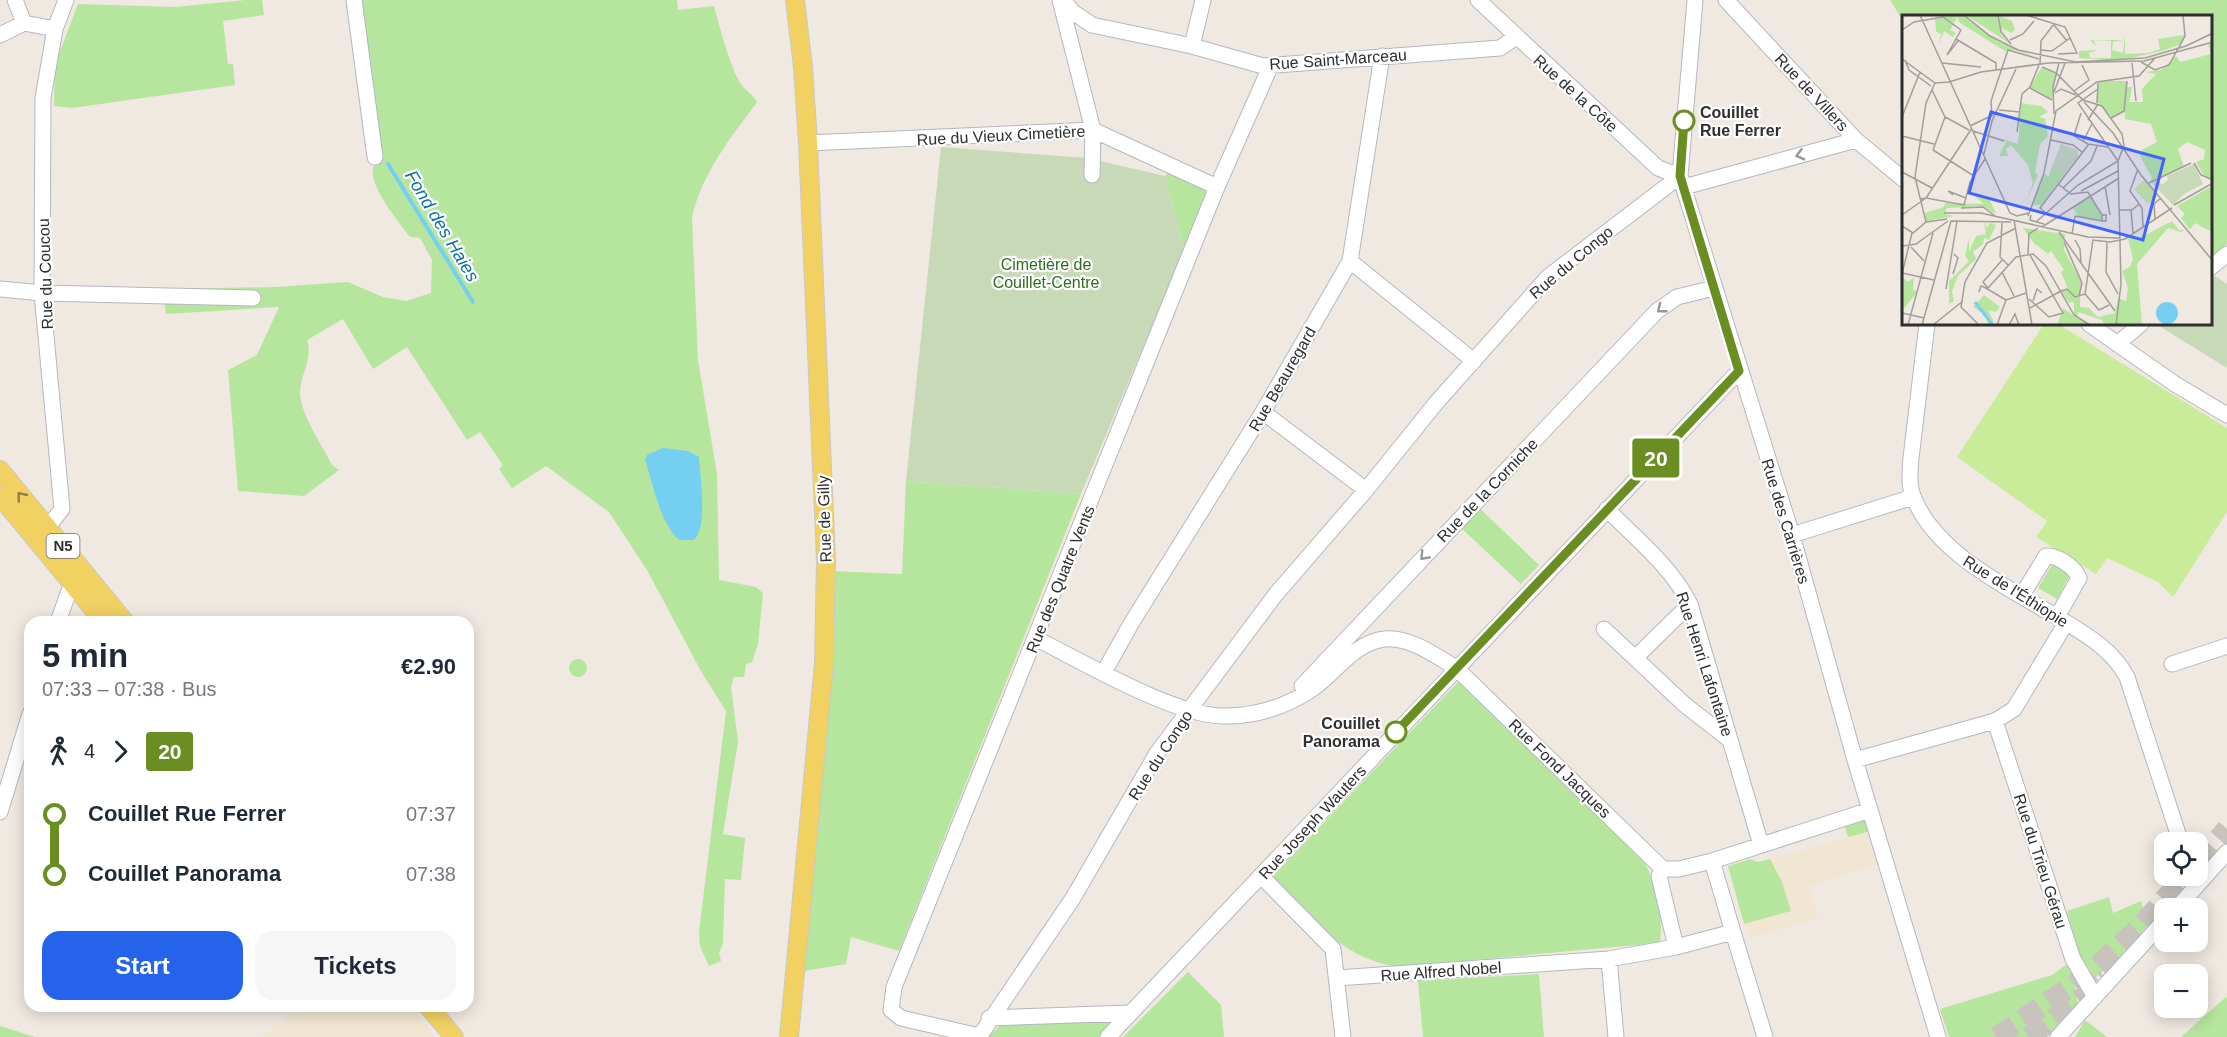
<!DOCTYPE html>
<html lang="en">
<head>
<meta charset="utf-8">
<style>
  :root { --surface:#fff; --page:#f6f6f7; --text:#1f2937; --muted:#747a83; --accent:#2563eb }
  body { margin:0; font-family:Helvetica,sans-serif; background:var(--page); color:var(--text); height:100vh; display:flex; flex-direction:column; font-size:22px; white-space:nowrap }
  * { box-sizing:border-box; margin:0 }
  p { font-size:20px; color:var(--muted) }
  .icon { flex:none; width:33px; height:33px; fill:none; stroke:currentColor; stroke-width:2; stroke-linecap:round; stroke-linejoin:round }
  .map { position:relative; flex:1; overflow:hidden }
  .sheet { position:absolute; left:24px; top:616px; width:450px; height:396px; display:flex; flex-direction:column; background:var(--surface); border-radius:18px; box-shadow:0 3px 15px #0003 }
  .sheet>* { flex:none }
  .badge { padding:0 12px; border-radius:4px; font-size:21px; line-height:39px }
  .fabs { position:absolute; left:2154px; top:832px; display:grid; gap:12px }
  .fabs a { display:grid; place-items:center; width:54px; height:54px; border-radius:12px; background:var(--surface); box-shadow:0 3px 15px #0003; font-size:30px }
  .map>.badge { position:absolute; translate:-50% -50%; box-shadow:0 0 0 3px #fff }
  .legs { display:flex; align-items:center; gap:9px; height:66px; padding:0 18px; font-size:20px }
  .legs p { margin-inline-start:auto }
  .headline { display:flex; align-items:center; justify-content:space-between; height:102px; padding:0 18px }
  h1 { font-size:33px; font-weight:700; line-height:45px }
  .button { display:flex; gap:12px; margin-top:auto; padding:12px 18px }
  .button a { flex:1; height:69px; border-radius:18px; background:var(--accent); color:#fff; font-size:24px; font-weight:700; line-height:69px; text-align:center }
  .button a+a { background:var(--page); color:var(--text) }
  ul { padding:0 18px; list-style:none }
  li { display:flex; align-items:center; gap:21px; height:60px; font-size:22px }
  li i { display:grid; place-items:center; width:9px; height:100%; margin:0 8px; background:currentColor }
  li i::after { content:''; width:15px; height:15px; margin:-8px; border:4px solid; border-radius:50%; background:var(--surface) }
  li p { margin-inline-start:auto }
  li:first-child i { background:linear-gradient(#0000 50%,currentColor 0) }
  li:last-child i { background:linear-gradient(currentColor 50%,#0000 0) }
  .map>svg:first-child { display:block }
</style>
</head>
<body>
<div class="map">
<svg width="2227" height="1037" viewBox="0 0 2227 1037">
  <rect width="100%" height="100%" fill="#efe9e1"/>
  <!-- education -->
  <path fill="#f0e6d1" d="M1871,831L1879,864L1809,886L1818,918L1750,938L1744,924L1791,910L1782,882L1770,859Z
    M300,1007H411L435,1037H262Z"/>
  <!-- green -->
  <path fill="#b6e59e" d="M245,0H262L264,15L223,21L228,64H233L235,85L72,108L54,106L55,64L78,4L176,7Z
    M358,0H677L678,10L714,6C719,25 732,75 744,88C749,93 753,95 757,102C730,139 703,171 692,217L698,360L717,474L719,580L756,587L763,593L758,644L752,662L746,664L744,677H734L731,687L738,742L723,834L745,838L741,880L725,879L723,943L719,953L721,961L709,966L700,946L699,932L726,711L702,673L647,570L609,512L546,466L512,488L499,469L503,465L480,432L467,440L407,347L373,369L343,319L307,340C313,358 301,374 300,391C299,412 323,447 332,465L339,470L304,496L238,491L228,370L257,355L279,307L166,314L163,289L276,287L348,282L383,297L406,301L431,293L432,260L420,238L410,237C399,222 369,187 373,168C373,164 378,159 380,155Z
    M1890,0H2227V244L2211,258L2210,16H1903V21Z
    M1168,172L1205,190L1207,195L1184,250L1165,176Z
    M906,481L1081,494L899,951L851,937L846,964L804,971L832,571L902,574Z
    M1476,505L1539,565L1521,584L1458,525Z
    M2053,563L2071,573L2057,599L2038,588Z
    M569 668a9 9 0 1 1 18 0a9 9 0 1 1-18 0Z
    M1460,680L1638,850C1655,879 1664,910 1660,943L1396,967C1338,956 1311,917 1271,878Z
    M1867,818L1871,831L1848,837L1844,824Z
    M1750,859L1758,862L1770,859L1782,882L1791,911L1744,924L1728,866Z
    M2109,897L2113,913L2141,901L2145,916L2158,914L2121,956L2095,978L2079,955L2067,911Z
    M2070,962L2079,1010L2046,1037H1949L1940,1009L2052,975Z
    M1188,972L1221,1005L1224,1037H1123Z
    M1539,974L1544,1037H1423L1418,981Z
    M2227,996V1037H2181Z
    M1112,1020L1099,1037H988L1004,1022Z
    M2085,1020L2107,1037H2075Z
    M0,1026L35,1037H0Z"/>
  <!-- cemetery -->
  <path fill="#c8d9b8" d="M941,147L1087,158L1165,176L1184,250L1081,494L906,481Z
    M2215,276L2227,284V368L2156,324H2210L2211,279Z"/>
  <!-- pitch -->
  <path fill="#c9ec9a" d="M2044,324H2058L2227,428V512L2173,597L2158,582L2107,558L2096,574L2036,537L2047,521L1957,457Z"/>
  <!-- water -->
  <path fill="#75cff0" d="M663,448L688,451L699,457C700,476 708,527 694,540H679C659,521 654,486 645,460L647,455Z"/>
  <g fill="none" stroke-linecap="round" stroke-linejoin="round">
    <!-- stream -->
    <path stroke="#75cff0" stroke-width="4" d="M388,164L473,302"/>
    <!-- highway-tunnel -->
    <path stroke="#c8c4bd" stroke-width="21" stroke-dasharray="21 10" stroke-linecap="butt" d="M2198,862L2227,829
      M1997,1037L2088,975L2141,926L2185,876
      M2029,1037L2106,980"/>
    <!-- minor casing -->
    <g stroke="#b4b7c1" stroke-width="17">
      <path id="minor" d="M15,0L24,23
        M354,0L375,157
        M1060,0L1093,130L1092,175
        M1063,0L1073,12L1092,25L1192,46L1263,66L1500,48L1516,37
        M1478,0L1658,168L1680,176
        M1695,0L1680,176L1792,535L1855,760L1938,1037
        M1726,0L1856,140L1903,179
        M0,35L24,23L55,29
        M1192,46L1203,0
        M808,143L1093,130L1217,187
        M1684,187L1856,140
        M1350,261L1474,361
        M2210,268L2227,254
        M0,289L42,293L253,298
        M1927,324L1911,458C1910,471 1908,486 1914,498C1935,553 2010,589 2059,618C2086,635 2111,648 2127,677L2181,843
        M2089,324L2175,384L2227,415
        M2117,344L2141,324
        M1263,412L1366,490
        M1607,509C1636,539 1671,566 1690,604L1761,845
        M1792,535L1913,497
        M41,536L62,509L42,293L43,98L55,29L66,0
        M2022,595L2046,556C2057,555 2075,567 2079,578L2057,617
        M58,622L75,574
        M1604,629L1685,705L1730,740
        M1037,639C1083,662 1176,717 1225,716C1256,716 1285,707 1311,690C1335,674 1354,642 1385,639C1411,637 1436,656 1456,668L1663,869
        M1635,658L1690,604
        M2172,664L2227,646
        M1104,672L1132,622L1263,412L1350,261L1382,56
        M1302,686L1657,311L1677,297L1714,288
        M1995,721L2073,959L2095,997
        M1855,760L1995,721L2014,709L2066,623
        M0,812L30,714
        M1712,861L1733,932L1676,947L1659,876L1663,869H1679L1712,861L1870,810
        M1261,876L1333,949L1343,1037
        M2176,909L2227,852
        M1733,932L1765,1037
        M1609,959L1616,1037
        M1337,978L1609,959L1676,947
        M989,1018L1129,1013
        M979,1036L901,1018L891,1010L894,987L1217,187L1271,65
        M979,1037L1073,898L1157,753L1276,594L1366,490L1436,403L1548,277L1680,176
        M1108,1037L1739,371
        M2058,1037L2164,921"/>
    </g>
    <!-- major casing -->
    <g stroke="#c9c9c9" stroke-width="20">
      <path id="major" d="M0,470L125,622
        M0,496L104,622
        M428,1006L454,1037
        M789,1037L824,663L826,560L808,143L803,67L795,0"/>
    </g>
    <!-- minor -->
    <use href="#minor" stroke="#fff" stroke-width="15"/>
    <!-- major -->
    <use href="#major" stroke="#f2d163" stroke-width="18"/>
  </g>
  <!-- one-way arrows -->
  <defs><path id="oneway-chevron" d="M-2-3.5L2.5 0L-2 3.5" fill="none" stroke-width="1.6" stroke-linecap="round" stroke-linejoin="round" transform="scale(1.5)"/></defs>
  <g stroke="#969696">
    <use href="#oneway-chevron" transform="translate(1800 155) rotate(165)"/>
    <use href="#oneway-chevron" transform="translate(1661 309) rotate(142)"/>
    <use href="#oneway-chevron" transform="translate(1424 556) rotate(133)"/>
  </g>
  <use stroke="#908048" href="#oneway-chevron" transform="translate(21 496) rotate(-129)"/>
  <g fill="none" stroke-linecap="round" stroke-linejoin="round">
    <!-- line-1 casing -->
    <g stroke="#fff" stroke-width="14">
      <path id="line-1" d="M1396,732L1739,371L1680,176L1684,121"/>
    </g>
    <!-- line-1 -->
    <use href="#line-1" stroke="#6b8e23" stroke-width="9"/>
  </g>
  <!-- markers -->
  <g fill="#fff" stroke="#6b8e23" stroke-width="3">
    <circle cx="1684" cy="121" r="10"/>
    <circle cx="1396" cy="732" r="10"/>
  </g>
  <g text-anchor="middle" stroke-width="4.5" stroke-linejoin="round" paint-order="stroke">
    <!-- shield labels -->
    <rect fill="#fff" stroke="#6d6d6d" stroke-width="1.5" x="46.5" y="534" width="33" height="24" rx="4.5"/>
    <g font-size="15" font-weight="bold" fill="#2e2e2e">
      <text x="63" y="551">N5</text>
    </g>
    <!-- street labels -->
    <g font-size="16" fill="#2e2e2e" stroke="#fff">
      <text transform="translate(1338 59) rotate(-4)" y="6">Rue Saint-Marceau</text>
      <text transform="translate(1812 92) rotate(47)" y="6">Rue de Villers</text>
      <text transform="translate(1576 93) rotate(42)" y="6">Rue de la Côte</text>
      <text transform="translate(1001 135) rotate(-3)" y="6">Rue du Vieux Cimetière</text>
      <text transform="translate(1571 262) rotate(-40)" y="6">Rue du Congo</text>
      <text transform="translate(45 274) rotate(-92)" y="6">Rue du Coucou</text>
      <text transform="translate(1282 379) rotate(-60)" y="6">Rue Beauregard</text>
      <text transform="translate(1487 490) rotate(-46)" y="6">Rue de la Corniche</text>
      <text transform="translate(824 519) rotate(-92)" y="6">Rue de Gilly</text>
      <text transform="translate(1786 521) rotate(73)" y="6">Rue des Carrières</text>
      <text transform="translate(1060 579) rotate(-68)" y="6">Rue des Quatre Vents</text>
      <text transform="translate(2016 591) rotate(32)" y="6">Rue de l'Éthiopie</text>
      <text transform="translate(1705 664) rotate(72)" y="6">Rue Henri Lafontaine</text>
      <text transform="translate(1160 755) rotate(-57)" y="6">Rue du Congo</text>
      <text transform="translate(1560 768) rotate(44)" y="6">Rue Fond Jacques</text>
      <text transform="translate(1312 822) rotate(-47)" y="6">Rue Joseph Wauters</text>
      <text transform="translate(2041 861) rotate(72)" y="6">Rue du Trieu Gérau</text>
      <text transform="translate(1441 971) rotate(-4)" y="6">Rue Alfred Nobel</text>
    </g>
    <!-- stop labels -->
    <g font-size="16" font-weight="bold" fill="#2e2e2e" stroke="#fff" text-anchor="start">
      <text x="1700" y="118">Couillet<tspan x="1700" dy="18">Rue Ferrer</tspan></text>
      <text x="1380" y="729" text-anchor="end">Couillet<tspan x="1380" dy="18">Panorama</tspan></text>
    </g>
    <!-- park labels -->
    <g font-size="16" fill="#2c6e1b" stroke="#fff">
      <text x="1046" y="270">Cimetière de<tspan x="1046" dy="18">Couillet-Centre</tspan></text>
    </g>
    <!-- water labels -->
    <g font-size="18" font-style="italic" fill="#0d6fa3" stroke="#fff">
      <text transform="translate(442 226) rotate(59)" y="6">Fond des Haies</text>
    </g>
  </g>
  <!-- overview -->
  <g transform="translate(1902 15)">
    <rect width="310" height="310" fill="#efe9e1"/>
    <path d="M61,0L95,26L136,43L113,35L103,36L58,8L55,2L52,8L39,1ZM64,0H95L99,20L113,32ZM97,0L110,6L113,15L109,18L99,13L106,25L99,14ZM42,3L52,9L48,15L54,18L51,22L42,16L37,29L39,19L34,16L33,4ZM282,12L283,15V20L279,29L260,36L229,43L208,45L177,43V36L196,35L187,38L188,43H209V26L192,25L194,31L188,25H221L211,27L210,35L221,38L223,20V39L246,38L258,34L256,24L282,20ZM310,28V164L302,161L294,147L302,144L303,135L285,127L276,134L282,152L247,168L250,163L236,137L255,127L249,109L223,104V97L211,103L195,87L197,66H225V72H230L227,87H241L240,74L254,59L243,57L259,55L274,41L278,47L309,39L306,29ZM139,53L154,59L150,84L128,72ZM119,88L139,91L146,97L137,102L143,104L146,121L138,129L133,157L136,160L124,187L131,168L126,150L109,130L104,134L106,141H97L104,127L96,123L116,129ZM149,154L163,158L139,190H131L142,159L147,161ZM310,171V229V217L293,208L288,215L279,203L283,199L275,191ZM66,176L88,185L94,199L80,191L45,193L43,199L52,201L24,206L23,198L42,192L43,188L82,189ZM188,181L199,198V206L177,202L170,192ZM270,206L277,215H283L279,217L266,213L235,249L240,310H203L200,305L176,297L175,302L188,310H155L161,293L172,301V287L167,288L159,276L166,274L159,257L162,255L149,236L146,239L132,228L121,213L163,219L162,235L179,266L178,292L187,293L196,302L213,298L216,283L224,286L226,273L220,256L228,252L231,244L226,223L230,220L234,225ZM82,207L85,213L88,208L94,210L87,225L82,223L81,229L71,237L74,244L56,261L50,276L52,286L47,289V266L67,246L63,241L67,223V237L74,221L84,219ZM0,261L5,267L12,263L11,275L15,277L0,296ZM82,280L98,292L94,297L86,295L92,307L86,310L85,301L71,292Z" fill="#b6e59e"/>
    <path d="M159,129L176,135V142L163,158L149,154ZM292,149L301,169L282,179L271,190L250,168L256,165L260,170L266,165L265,161Z" fill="#c8d9b8"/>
    <path d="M242,165L256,181L246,189L232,174Z" fill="#c9ec9a"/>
    <path d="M254 298a11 11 0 1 1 22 0a11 11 0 1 1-22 0Z" fill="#75cff0"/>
    <path fill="none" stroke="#75cff0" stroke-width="3" d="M73,287L90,309"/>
    <path fill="none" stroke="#a29e99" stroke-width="1.5" d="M18,0L108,198L115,201L127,198M62,0L88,21L116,35L174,47L243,43L284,31L311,18M96,0L99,17L109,29M124,0L163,12L175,38L156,39M152,10L165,26M0,15L12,7L41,2L59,15M54,24L94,48V56M108,25L121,19L132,6M56,26L45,40L59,15M138,35L150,36L168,23M0,44L33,68L47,67M3,45L7,55L29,71M239,47L253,55L267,50L283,21L281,0M40,48L79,52M230,48L234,86M138,50L139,26L152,9M140,52L154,58L181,85L200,91L220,119L222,131L216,146L219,269L214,310M47,67L79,57L146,48L242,46L311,27M128,73L150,85M196,74L176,88L216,146M30,75L43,102L67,115M172,76L187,65L180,50M152,77L163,48M153,78L159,74L174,80M182,87L211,118L239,160L311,246M195,88L196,68M97,95L118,97M179,98L172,121L186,129L206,132M152,99L151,72L157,48M90,100L89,86L106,35L137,44M0,102L18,57M209,103L222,96L225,66M186,105L196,89M68,111L91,100M70,113L24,183L62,190L68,167L83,144M71,116L102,126M115,117L120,79L128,72L137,50M0,121L32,129M149,125L171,130L180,137M181,126L190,109M31,135L72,161M31,135L43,102M82,139L90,106L114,54M292,148L299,160L311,165M236,154L228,176L240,193L241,212M0,157L30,173M247,168L289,148M156,169L169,179L186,177L200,200M203,171L208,200M161,173L189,146L195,131M179,176L216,156M51,180L46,176L64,183M272,190L311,168M59,193L81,192L93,201M218,195H230L237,189M229,195L231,219M42,198H79L186,222L217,223M144,198L138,193L187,129M0,200L24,183L18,184M129,200L128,205L142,209M200,200H204V206H200ZM126,201L142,158L154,96L195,67L237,61L253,43M173,201L200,206M112,205L130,310M253,205L252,189L259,183M49,206L109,207M24,207L13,162L24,88L33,68M134,207L176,170L216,146M100,208L98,242L106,250M0,211L11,218L24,207L45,204M140,212L217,163M157,217L213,296M170,219L173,201M173,225L178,234L179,248M190,225L208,227L223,224L270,193M162,227L180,268L177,281M205,227L204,257L216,279M0,231L14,229L46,206M9,232L22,246M126,239L127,219L136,213M101,244L81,267L86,273L114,242L131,239L144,251L172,300L188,310M100,257L112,281M0,258L32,265M0,259L10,218M51,259L56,243L52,239M44,274L55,206M159,276L165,274L173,282L183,279L191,225M77,277L79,271L82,272L104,285M183,279L197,295L207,290M127,284L147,302L161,298L128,240M131,286L135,274L140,278M128,293L159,276M0,298L22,303M6,310L31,218M20,310L49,206M31,310L61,286M77,310L59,292L63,267L85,228L114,213M95,310L104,285L124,278M107,310L113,299L117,310"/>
    <path fill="#4264fb" fill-opacity="0.15" stroke="#4264fb" stroke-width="3" d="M89,97L262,144L241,225L67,178Z"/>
    <rect width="310" height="310" fill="none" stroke="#2e2e2e" stroke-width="3"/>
  </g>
</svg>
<div class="fabs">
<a><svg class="icon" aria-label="locate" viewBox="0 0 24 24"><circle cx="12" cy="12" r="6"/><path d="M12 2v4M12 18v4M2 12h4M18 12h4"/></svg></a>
<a>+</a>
<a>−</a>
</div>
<b class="badge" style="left:1656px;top:458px;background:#6b8e23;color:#fff">20</b>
<section class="sheet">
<div class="headline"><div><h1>5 min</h1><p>07:33 – 07:38 · Bus</p></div><b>€2.90</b></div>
<div class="legs"><svg class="icon" aria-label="walk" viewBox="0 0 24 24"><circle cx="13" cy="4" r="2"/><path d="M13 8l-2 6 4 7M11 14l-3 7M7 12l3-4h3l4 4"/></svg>4<svg class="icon" aria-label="forward" viewBox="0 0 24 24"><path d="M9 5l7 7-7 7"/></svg><b class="badge" style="background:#6b8e23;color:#fff">20</b></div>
<ul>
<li><i style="color:#6b8e23"></i><b>Couillet Rue Ferrer</b><p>07:37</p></li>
<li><i style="color:#6b8e23"></i><b>Couillet Panorama</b><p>07:38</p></li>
</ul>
<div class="button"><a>Start</a><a>Tickets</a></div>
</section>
</div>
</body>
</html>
